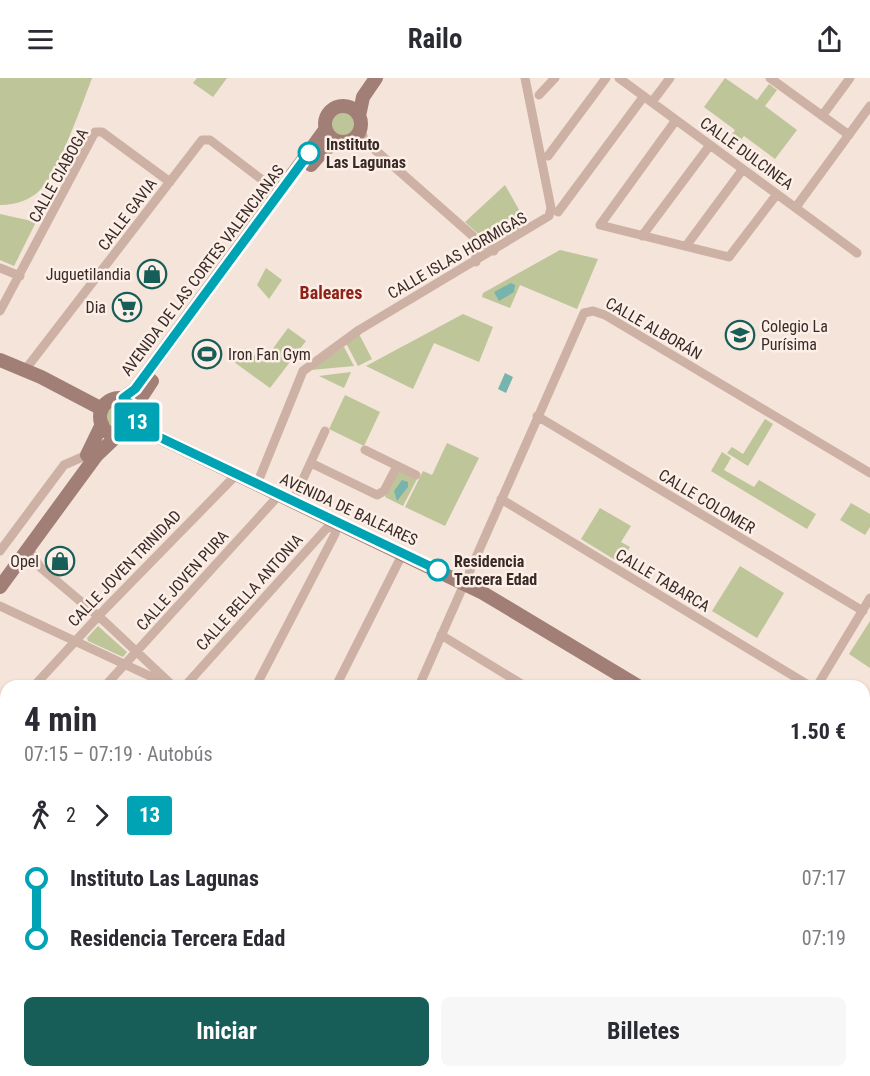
<!DOCTYPE html>
<html lang="es">
<head>
<meta charset="utf-8">
<style>
  :root { --surface:#fff; --page:#f7f7f7; --text:#2b2b33; --muted:#7c7c81; --accent:#185e58 }
  body { margin:0; font-family:"Roboto Condensed",sans-serif; background:var(--page); color:var(--text); height:100vh; display:flex; flex-direction:column; font-size:22px; white-space:nowrap }
  * { box-sizing:border-box; margin:0 }
  p { font-size:20px; color:var(--muted) }
  .icon { flex:none; width:33px; height:33px; fill:none; stroke:currentColor; stroke-width:2; stroke-linecap:round; stroke-linejoin:round }
  .map { position:relative; flex:1; overflow:hidden }
  .side { position:absolute; left:0px; top:602px; width:870px; height:398px; display:flex; flex-direction:column; background:var(--surface); border-radius:18px 18px 0 0; box-shadow:0 2px 4px #0004 }
  .side>* { flex:none }
  .badge { padding:0 12px; border-radius:4px; font-size:21px; line-height:39px }
  .map>.badge { position:absolute; translate:-50% -50%; box-shadow:0 0 0 3px #fff }
  .legs { display:flex; align-items:center; gap:9px; height:66px; padding:0 24px; font-size:20px }
  .legs p { margin-inline-start:auto }
  .summary { display:flex; align-items:center; justify-content:space-between; height:102px; padding:0 24px }
  h1 { font-size:33px; font-weight:700; line-height:45px }
  .action { display:flex; gap:12px; margin-top:auto; padding:12px 24px }
  .action a { flex:1; height:69px; border-radius:9px; background:var(--accent); color:#fff; font-size:24px; font-weight:700; line-height:69px; text-align:center }
  .action a+a { background:var(--page); color:var(--text) }
  ul { padding:0 24px; list-style:none }
  li { display:flex; align-items:center; gap:21px; height:60px; font-size:22px }
  li i { display:grid; place-items:center; width:9px; height:100%; margin:0 8px; background:currentColor }
  li i::after { content:''; width:15px; height:15px; margin:-8px; border:4px solid; border-radius:50%; background:var(--surface) }
  li p { margin-inline-start:auto }
  li:first-child i { background:linear-gradient(#0000 50%,currentColor 0) }
  li:last-child i { background:linear-gradient(currentColor 50%,#0000 0) }
  header { display:flex; justify-content:space-between; align-items:center; height:78px; padding:0 24px; background:var(--surface); font-size:27px; font-weight:700 }
  .map>svg:first-child { display:block }
</style>
</head>
<body>
<header><svg class="icon" aria-label="menu" viewBox="0 0 24 24"><path d="M4 6h16M4 12h16M4 18h16"/></svg>Railo<svg class="icon" aria-label="share" viewBox="0 0 24 24"><path d="M12 15V3M7 8l5-5 5 5M5 13v7h14v-7"/></svg></header>
<div class="map">
<svg width="870" height="998" viewBox="0 0 870 998">
  <rect width="100%" height="100%" fill="#f4e4da"/>
  <!-- green -->
  <path fill="#bdc599" d="M0,0H92C83,24 58,95 42,110C31,122 16,127 0,127Z
    M197,0H227L213,19L193,5Z
    M725,0L757,22L769,6L777,12L765,28L797,52L775,81L744,58L732,73L725,67L735,52L704,29Z
    M329 46a14 14 0 1 1 28 0a14 14 0 1 1-28 0Z
    M505,107L527,146C492,166 496,172 465,144Z
    M0,136L36,144L14,188L0,182Z
    M560,172L598,181L577,231L520,207L510,230L482,219L483,215Z
    M266,190L282,202L269,221L257,207Z
    M463,236L493,249L479,284L434,265L413,311L366,288Z
    M288,250L306,263L270,310L234,284L245,270L263,284Z
    M359,256L372,281L358,288L346,265Z
    M344,269L354,288L311,292V290Z
    M351,294L344,310L319,298Z
    M345,317L380,334L364,368L329,351Z
    M105 339a14 14 0 1 1 28 0a14 14 0 1 1-28 0Z
    M765,341L773,346L748,388L727,375L732,369L743,376Z
    M447,365L479,380L445,448L405,429L423,393L432,397Z
    M722,374L731,380L724,392L754,409L759,402L816,436L807,451L711,393Z
    M398,392L417,401L403,428L385,419Z
    M851,425L870,436V449L865,457L840,442Z
    M600,430L631,448L621,464L630,469L620,485L581,461Z
    M740,488L784,515L757,560L712,533Z
    M870,543V590L849,576Z
    M98,548L127,574L123,579L88,563L87,560Z"/>
  <!-- water -->
  <path fill="#76b4ad" d="M511,205L515,207L514,214L499,223L494,214Z
    M505,295L513,299L506,315L498,311Z
    M402,402L408,404V409L397,423L394,413Z"/>
  <g fill="none" stroke-linecap="round" stroke-linejoin="round">
    <!-- minor -->
    <path stroke="#ceb1a5" stroke-width="9" d="M619,0L857,175
      M770,0L849,57
      M539,17L555,0
      M652,24L670,0
      M822,38L850,0
      M676,42L600,147L729,179L777,116
      M360,51L365,63L474,159L494,173
      M351,61L365,63
      M548,78L606,0
      M796,129L870,28
      M558,134L644,18
      M642,158L710,67
      M474,159L476,184
      M686,168L743,91
      M0,190L20,198
      M0,233L95,54H102L170,104
      M25,292L202,62H210L269,107
      M537,338L863,533
      M365,372L416,397
      M311,385L377,417L384,413L397,388
      M257,406L303,293L359,252L549,138L551,130L525,0
      M501,421L810,608
      M293,423L325,353
      M28,470L40,489L105,544L173,608
      M0,473L64,387L87,377
      M0,528L169,607
      M441,557L525,608
      M34,608L105,531L237,396
      M105,608L280,416
      M185,608L326,451L338,444
      M256,608L335,456L338,444
      M336,608L403,475
      M419,608L584,235L593,233L605,237L870,395
      M817,608L870,520
      M0,645L6,639
      M0,671L6,676
      M864,675L870,674
      M0,722L6,715
      M0,805L6,799
      M0,864L6,867
      M864,910L870,912
      M0,979L6,967
      M864,980H870
      M259,993L266,998
      M562,993L573,998
      M720,993L731,998
      M811,993L822,998
      M435,997L438,998
      M55,998L58,993
      M133,998L136,993
      M219,998L222,993
      M594,998L597,993
      M688,998L690,993
      M755,998L757,993
      M795,998L797,993
      M854,998L856,993"/>
    <!-- secondary -->
    <path stroke="#a17f76" stroke-width="14" d="M325 46a18 18 0 1 1 36 0a18 18 0 1 1-36 0Z
      M359,38L363,19L376,0
      M311,87L324,72L338,63
      M0,282L41,299L102,331
      M123,320L135,311L325,52
      M100 339a19 19 0 1 1 38 0a19 19 0 1 1-38 0Z
      M135,329L152,303
      M136,348L483,515L638,608
      M87,377L102,346
      M0,509L96,378L117,358
      M864,720L870,722"/>
  </g>
  <g fill="none" stroke-linecap="round" stroke-linejoin="round">
    <!-- line-1 casing -->
    <g stroke="#fff" stroke-width="14">
      <path id="line-1" d="M309,75L135,311L123,320L135,329L138,340L136,348L438,492"/>
    </g>
    <!-- line-1 -->
    <use href="#line-1" stroke="#00a3b4" stroke-width="9"/>
  </g>
  <!-- icons -->
  <defs>
    <g id="shop-ring" transform="scale(1.5)"><circle r="9.5" fill="#fbefe7" stroke="#185e58" stroke-width="1.5"/><path d="M-5-2.5h2.3a2.7 3.5 0 0 1 5.4 0H5L5.5 6h-11ZM-1.5-2.5h3a1.5 2.3 0 0 0-3 0Z" fill="#185e58"/></g>
    <g id="supermarket-ring" transform="scale(1.5)"><circle r="9.5" fill="#fbefe7" stroke="#185e58" stroke-width="1.5"/><path d="M-6-5.5h2.5l.6 2H6L4.5 2H-2.5L-4.4-4H-6ZM-1.5 3.2a1.3 1.3 0 1 0 .1 0ZM3 3.2a1.3 1.3 0 1 0 .1 0Z" fill="#185e58"/></g>
    <g id="school-ring" transform="scale(1.5)"><circle r="9.5" fill="#fbefe7" stroke="#185e58" stroke-width="1.5"/><path d="M0-5L7-2L0 1L-7-2ZM-4 1L0 2.5L4 1V4Q0 6-4 4Z" fill="#185e58"/></g>
    <g id="stadium-ring" transform="scale(1.5)"><circle r="9.5" fill="#fbefe7" stroke="#185e58" stroke-width="1.5"/><path d="M0-5a6.5 5 0 1 0 0 10a6.5 5 0 1 0 0-10ZM-3.5-1.8h7v3.6h-7Z" fill="#185e58"/></g>
  </defs>
  <g fill-rule="evenodd">
    <use href="#shop-ring" x="152" y="196"/>
    <use href="#supermarket-ring" x="127" y="229"/>
    <use href="#school-ring" x="740" y="257"/>
    <use href="#stadium-ring" x="207" y="276"/>
    <use href="#shop-ring" x="60" y="483"/>
  </g>
  <!-- markers -->
  <g fill="#fff" stroke="#00a3b4" stroke-width="3">
    <circle cx="309" cy="75" r="10"/>
    <circle cx="438" cy="492" r="10"/>
  </g>
  <g text-anchor="middle" stroke-width="5" stroke-linejoin="round" paint-order="stroke">
    <!-- stop labels -->
    <g font-size="16" font-weight="bold" fill="#392a27" stroke="#fbefe7" text-anchor="start">
      <text x="326" y="72">Instituto<tspan x="326" dy="18">Las Lagunas</tspan></text>
      <text x="454" y="489">Residencia<tspan x="454" dy="18">Tercera Edad</tspan></text>
    </g>
    <!-- street labels -->
    <g font-size="16" fill="#392a27" stroke="#fbefe7">
      <text transform="translate(747 75) rotate(36)" y="6">CALLE DULCINEA</text>
      <text transform="translate(58 97) rotate(-61)" y="6">CALLE CIABOGA</text>
      <text transform="translate(127 136) rotate(-53)" y="6">CALLE GAVIA</text>
      <text transform="translate(457 177) rotate(-30)" y="6">CALLE ISLAS HORMIGAS</text>
      <text transform="translate(202 192) rotate(-53)" y="6">AVENIDA DE LAS CORTES VALENCIANAS</text>
      <text transform="translate(654 250) rotate(30)" y="6">CALLE ALBORÁN</text>
      <text transform="translate(707 423) rotate(31)" y="6">CALLE COLOMER</text>
      <text transform="translate(349 431) rotate(25)" y="6">AVENIDA DE BALEARES</text>
      <text transform="translate(124 490) rotate(-46)" y="6">CALLE JOVEN TRINIDAD</text>
      <text transform="translate(182 502) rotate(-48)" y="6">CALLE JOVEN PURA</text>
      <text transform="translate(663 502) rotate(31)" y="6">CALLE TABARCA</text>
      <text transform="translate(249 514) rotate(-48)" y="6">CALLE BELLA ANTONIA</text>
    </g>
    <!-- poi labels -->
    <g font-size="16" fill="#392a27" stroke="#fbefe7" text-anchor="end">
      <text x="131" y="202">Juguetilandia</text>
      <text x="106" y="235">Dia</text>
      <text x="761" y="254" text-anchor="start">Colegio La<tspan x="761" dy="18">Purísima</tspan></text>
      <text x="228" y="282" text-anchor="start">Iron Fan Gym</text>
      <text x="39" y="489">Opel</text>
    </g>
    <!-- neighbourhood labels -->
    <g font-size="18" font-weight="bold" fill="#902118" stroke="#fbefe7">
      <text x="331" y="221">Baleares</text>
    </g>
  </g>
</svg>
<b class="badge" style="left:137px;top:344px;background:#00a3b4;color:#fff">13</b>
<section class="side">
<div class="summary"><div><h1>4 min</h1><p>07:15 – 07:19 · Autobús</p></div><b>1.50 €</b></div>
<div class="legs"><svg class="icon" aria-label="walk" viewBox="0 0 24 24"><circle cx="13" cy="4" r="2"/><path d="M13 8l-2 6 4 7M11 14l-3 7M7 12l3-4h3l4 4"/></svg>2<svg class="icon" aria-label="forward" viewBox="0 0 24 24"><path d="M9 5l7 7-7 7"/></svg><b class="badge" style="background:#00a3b4;color:#fff">13</b></div>
<ul>
<li><i style="color:#00a3b4"></i><b>Instituto Las Lagunas</b><p>07:17</p></li>
<li><i style="color:#00a3b4"></i><b>Residencia Tercera Edad</b><p>07:19</p></li>
</ul>
<div class="action"><a>Iniciar</a><a>Billetes</a></div>
</section>
</div>
</body>
</html>
